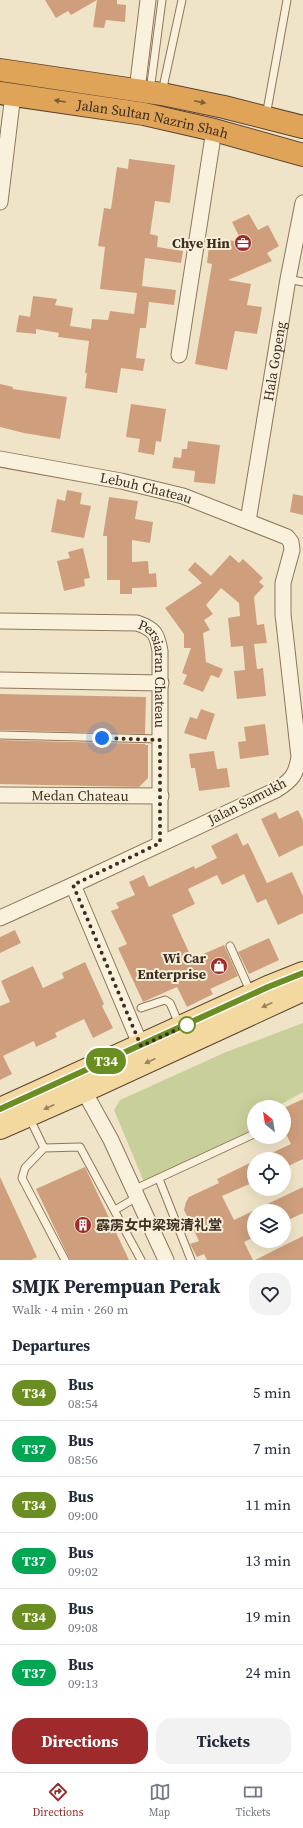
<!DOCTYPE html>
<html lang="en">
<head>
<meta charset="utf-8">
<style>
  :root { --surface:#fff; --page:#f2f2f3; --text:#1f2937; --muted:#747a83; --line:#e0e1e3; --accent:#9e2a2b }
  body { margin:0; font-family:"Source Serif 4","Noto Sans SC",serif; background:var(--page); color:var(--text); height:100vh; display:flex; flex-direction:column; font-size:15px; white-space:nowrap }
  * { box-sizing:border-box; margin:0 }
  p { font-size:13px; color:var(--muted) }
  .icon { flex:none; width:22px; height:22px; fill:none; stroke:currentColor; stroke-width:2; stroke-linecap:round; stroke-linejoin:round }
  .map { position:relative; height:1260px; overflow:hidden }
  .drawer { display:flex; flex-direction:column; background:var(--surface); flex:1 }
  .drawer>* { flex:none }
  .badge { padding:0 8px; border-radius:13px; font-size:14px; line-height:26px }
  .needle { width:26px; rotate:330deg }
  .controls { position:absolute; left:247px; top:1100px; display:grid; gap:8px }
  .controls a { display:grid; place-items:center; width:44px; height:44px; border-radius:50%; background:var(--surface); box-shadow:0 4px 16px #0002; font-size:20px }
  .you { position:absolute; width:20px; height:20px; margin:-10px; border:3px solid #fff; border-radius:50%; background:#1a73e8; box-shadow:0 0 0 6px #1a73e833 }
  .map>.badge { position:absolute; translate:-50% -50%; box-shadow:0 0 0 2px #fff }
  h2 { padding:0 12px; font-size:15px; line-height:36px }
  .round { display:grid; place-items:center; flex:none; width:42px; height:42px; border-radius:16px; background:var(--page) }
  .summary { display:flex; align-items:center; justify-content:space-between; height:68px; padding:0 12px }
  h1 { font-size:19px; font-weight:700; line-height:30px }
  .primary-button { display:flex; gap:8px; margin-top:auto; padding:8px 12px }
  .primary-button a { flex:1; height:46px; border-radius:16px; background:var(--accent); color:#fff; font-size:16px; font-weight:700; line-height:46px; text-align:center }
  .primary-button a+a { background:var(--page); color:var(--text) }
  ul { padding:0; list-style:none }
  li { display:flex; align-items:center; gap:12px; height:56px; padding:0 12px; border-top:1px solid var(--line) }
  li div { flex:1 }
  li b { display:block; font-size:15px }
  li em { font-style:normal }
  li .badge { min-width:44px; font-weight:700; text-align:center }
  .menu { display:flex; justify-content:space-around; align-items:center; height:56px; border-top:1px solid var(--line); background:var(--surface); font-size:11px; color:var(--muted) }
  .menu a { display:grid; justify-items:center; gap:2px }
  .menu .on { color:var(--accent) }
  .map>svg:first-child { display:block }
</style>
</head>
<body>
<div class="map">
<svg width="303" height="1260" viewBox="0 0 303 1260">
  <rect width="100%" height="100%" fill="#f0e4c8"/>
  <!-- green -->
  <path fill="#c9cf9b" d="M303,1023V1092L276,1107H254V1129L144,1182L114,1110L120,1100L226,1052Z"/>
  <!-- building -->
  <path fill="#cf9f7d" d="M45,0H117V4L126,5L125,22L106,20L104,28L93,27L97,0L71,15L68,11L56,18Z
    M129,159L175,165L170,203L155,201L150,234L158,236L157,247L183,251L181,263L145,258L142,286L176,290L174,305L149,302L146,328H140L136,358L145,359L143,371L121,368L117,393L85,388L87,373H85L89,341L58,337L59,333L36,329V334L16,332L19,315L30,317L33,296L57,299L55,305L73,308L70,326L91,329L92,319L108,320L110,311L134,314L137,293L100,289L105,247L98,246L104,208L111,209L117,167L128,169Z
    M249,214L258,230L268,225L279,246L267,253L272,261L228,280L251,284L247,305L262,307L257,334L235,331L227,370L195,364L212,264L207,263L210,238L242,242L232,222Z
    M0,384L13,387V389L67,397L60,439L24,433L0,427Z
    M131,404L166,409L161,442L156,441L154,455L138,452L140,439L126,437Z
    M188,441L220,445L215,484L194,482L195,471L172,468L174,457L181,458L182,449H187Z
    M67,490L82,493L80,504L91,506L84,538L51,532L57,499L65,501Z
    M293,494L303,496V515L290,512Z
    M109,497L138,501L135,519L153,522L150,543L132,540V562L148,561L149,574L156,573L157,587L132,588V594H120V580H107V536H103Z
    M83,548L90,578L84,579L85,586L64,591L57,561L70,558L68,552Z
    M230,555L239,563L243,559L263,578L259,582L264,586L254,597L257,625L264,624L267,643L254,644L257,669L263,668L266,696L237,699L234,671V672V671L245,670L243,646L231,647L228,618L240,616L239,603L221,588L206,605L213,614L204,620L210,630L203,633L206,662L223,669L219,678L211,675L203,692L183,684L187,675L182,673L191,648H184V634L165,608L202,583L188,570L195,562L211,576Z
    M0,694L146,697L145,734L0,730Z
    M201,709L215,714L206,740L184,733L190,717L197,719Z
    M265,724L269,755L240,759L238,742L246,741L244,727Z
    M0,740L145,744V745H148V778L139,787L0,784Z
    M214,751L217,769L227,768L230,787L199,791L195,768H191L189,754Z
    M298,810L303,820V845L279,857L261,819L276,812L279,819Z
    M237,833L243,846L248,843L267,883L292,872L303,896V913L278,925L266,899L257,903L244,874L222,885L217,875L188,889L195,904L172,915L192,959L224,945L238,976L210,989L213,994L187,1007L177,987L143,1002L118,948L127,944L111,911L119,908L116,903L135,895L129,882L144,875L149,887L194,866L195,869L217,858L211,846Z
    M15,930L21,943L0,953V937Z
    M269,938L279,960L249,974L238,952Z
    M85,962L104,1004L102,1006L113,1028L93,1038L84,1019L55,1033L57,1037L36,1047L34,1041L3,1056L12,1074L0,1080V1006L10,1002L1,981L33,966L43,988L64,978L62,973Z
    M303,1099V1159L284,1168V1159H259L291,1144L284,1130V1108Z
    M254,1161V1182L222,1196L234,1220L303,1187V1213L284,1222V1211H254V1237L244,1242L253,1260H207L204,1254L197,1257L190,1244L199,1241L184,1210L186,1202L189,1197L219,1183L217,1179Z
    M85,1167L129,1260H70L36,1189Z
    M0,1177L37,1257L31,1260H0Z
    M303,1236V1260H255Z"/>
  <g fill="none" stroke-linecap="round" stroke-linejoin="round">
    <!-- lane casing -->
    <g stroke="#8d765c" stroke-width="9">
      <path id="lane" d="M150,91L162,0
        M162,92L182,0
        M266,116L287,0
        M288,279L303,282
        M0,735L161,739
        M230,946L251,993
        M141,1008L165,1000L170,1003L179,1024
        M29,1117L44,1148
        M159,1179L191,1260
        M133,1190L254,1134
        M115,1210L137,1197
        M65,1260L22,1178L25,1168L44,1148L80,1147L141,1260"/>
    </g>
    <!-- street casing -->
    <g stroke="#8d765c" stroke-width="17">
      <g id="street">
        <path d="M137,90L148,0"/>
        <path d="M0,202L13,94"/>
        <path d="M179,355L214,130"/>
        <path id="s1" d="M0,459L121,481L183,496L287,537L291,542L292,550L283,583V614L299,757C296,775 292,780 276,790L73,885L0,918"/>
        <path id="s2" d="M248,521L288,279L303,203"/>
        <path id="s3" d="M0,621L137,623C154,629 157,633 160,651V843"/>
        <path d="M0,680L161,683"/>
        <path id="s4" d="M0,795L161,796"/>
        <path d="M73,885L141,1046"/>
        <path d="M84,1091L111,1140L166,1260"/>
      </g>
    </g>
    <!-- primary casing -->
    <g stroke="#5b4430" stroke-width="24">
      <path id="primary" d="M0,1109L268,987L303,973
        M0,1128L84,1091L303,990"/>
    </g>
    <!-- highway casing -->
    <g stroke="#5b4430" stroke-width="24">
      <g id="highway">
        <path d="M0,70L162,94L224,107L303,127"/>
        <path id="s5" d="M0,93L144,114L214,130L303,155"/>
      </g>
    </g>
    <!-- lane -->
    <use href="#lane" stroke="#faf1dc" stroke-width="7"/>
    <!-- street -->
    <use href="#street" stroke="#faf1dc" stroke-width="15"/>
    <!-- primary -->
    <use href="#primary" stroke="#f3d9a0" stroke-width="22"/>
    <!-- highway -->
    <use href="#highway" stroke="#e0a458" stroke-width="22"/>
  </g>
  <!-- one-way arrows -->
  <defs><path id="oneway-solid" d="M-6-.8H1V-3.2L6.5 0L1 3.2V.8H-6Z"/></defs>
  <g fill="#7e5d36">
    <use href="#oneway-solid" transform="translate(60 101) rotate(-171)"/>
    <use href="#oneway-solid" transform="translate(200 102) rotate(12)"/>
  </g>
  <g fill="#988460">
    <use href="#oneway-solid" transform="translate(267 1005) rotate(155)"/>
    <use href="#oneway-solid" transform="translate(150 1061) rotate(155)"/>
    <use href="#oneway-solid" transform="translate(49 1107) rotate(156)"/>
  </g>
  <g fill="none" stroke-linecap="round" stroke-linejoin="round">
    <!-- line casing -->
    <g stroke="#fff" stroke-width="9">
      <path id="line" d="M0,1109L268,987L303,973"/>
    </g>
    <!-- line -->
    <use href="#line" stroke="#6b8e23" stroke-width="6"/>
    <!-- walk -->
    <path stroke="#3d2e20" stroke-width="4" stroke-dasharray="0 7.2" d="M102,738L160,740V843L73,885L141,1046L187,1025"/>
  </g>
  <!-- icons -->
  <defs>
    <g id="office-disc" transform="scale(0.9)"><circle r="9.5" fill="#9e2a2b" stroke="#f7eed8"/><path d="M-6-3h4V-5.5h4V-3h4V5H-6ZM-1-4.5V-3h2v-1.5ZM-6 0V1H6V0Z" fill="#fff"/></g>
    <g id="shop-disc" transform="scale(0.9)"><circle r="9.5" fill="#9e2a2b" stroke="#f7eed8"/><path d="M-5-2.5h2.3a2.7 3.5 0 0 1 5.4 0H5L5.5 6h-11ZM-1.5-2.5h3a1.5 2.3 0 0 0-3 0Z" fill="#fff"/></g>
    <g id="building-disc" transform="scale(0.9)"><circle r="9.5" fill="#9e2a2b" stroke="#f7eed8"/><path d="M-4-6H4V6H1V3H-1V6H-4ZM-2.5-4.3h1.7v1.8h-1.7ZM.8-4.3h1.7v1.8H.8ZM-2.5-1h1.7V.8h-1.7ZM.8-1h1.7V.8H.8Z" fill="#fff"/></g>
  </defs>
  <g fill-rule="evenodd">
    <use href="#office-disc" x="243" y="243"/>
    <use href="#shop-disc" x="219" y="966"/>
    <use href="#building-disc" x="83" y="1225"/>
  </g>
  <!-- markers -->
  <circle fill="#fff" stroke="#6b8e23" stroke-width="2" cx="187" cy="1025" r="8"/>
  <g text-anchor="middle" stroke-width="4" stroke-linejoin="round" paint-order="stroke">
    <!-- street labels -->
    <g font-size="14" fill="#3d2e20" stroke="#f7eed8">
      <text dy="5" stroke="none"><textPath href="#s5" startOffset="155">Jalan Sultan Nazrin Shah</textPath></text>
      <text dy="5" stroke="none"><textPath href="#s2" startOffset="162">Hala Gopeng</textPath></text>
      <text dy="5" stroke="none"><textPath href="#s1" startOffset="149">Lebuh Chateau</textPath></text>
      <text dy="5" stroke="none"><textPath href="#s3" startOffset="196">Persiaran Chateau</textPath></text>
      <text dy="5" stroke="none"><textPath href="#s4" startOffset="80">Medan Chateau</textPath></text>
      <text transform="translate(247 801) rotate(-27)" y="5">Jalan Samukh</text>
    </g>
    <!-- poi labels -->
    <g font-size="14" font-weight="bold" fill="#3d2e20" stroke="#f7eed8" text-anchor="end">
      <text x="230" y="248">Chye Hin</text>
      <text x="206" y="963">Wi Car<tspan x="206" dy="16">Enterprise</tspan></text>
      <text x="96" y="1230" text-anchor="start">霹雳女中梁琬清礼堂</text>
    </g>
  </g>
</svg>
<div class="controls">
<a><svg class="needle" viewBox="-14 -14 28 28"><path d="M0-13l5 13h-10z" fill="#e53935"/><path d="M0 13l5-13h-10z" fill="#747a83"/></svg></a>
<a><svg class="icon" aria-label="locate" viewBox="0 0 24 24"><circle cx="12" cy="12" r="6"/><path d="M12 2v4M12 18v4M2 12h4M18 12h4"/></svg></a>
<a><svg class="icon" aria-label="layers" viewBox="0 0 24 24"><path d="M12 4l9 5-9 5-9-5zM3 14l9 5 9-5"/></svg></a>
</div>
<div class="you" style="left:102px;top:738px"></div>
<b class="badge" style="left:106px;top:1061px;background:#6b8e23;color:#fff">T34</b>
</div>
<section class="drawer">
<div class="summary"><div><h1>SMJK Perempuan Perak</h1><p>Walk · 4 min · 260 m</p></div><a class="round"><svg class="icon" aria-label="heart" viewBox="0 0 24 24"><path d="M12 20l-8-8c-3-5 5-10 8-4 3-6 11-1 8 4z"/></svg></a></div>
<h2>Departures</h2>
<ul>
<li><span class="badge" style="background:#6b8e23;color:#fff">T34</span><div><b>Bus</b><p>08:54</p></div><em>5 min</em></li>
<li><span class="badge" style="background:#00a651;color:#fff">T37</span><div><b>Bus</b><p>08:56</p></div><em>7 min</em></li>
<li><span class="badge" style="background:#6b8e23;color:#fff">T34</span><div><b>Bus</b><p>09:00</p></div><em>11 min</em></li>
<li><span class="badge" style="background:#00a651;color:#fff">T37</span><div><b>Bus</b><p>09:02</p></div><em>13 min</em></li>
<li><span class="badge" style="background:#6b8e23;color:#fff">T34</span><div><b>Bus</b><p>09:08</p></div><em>19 min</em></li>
<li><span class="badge" style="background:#00a651;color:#fff">T37</span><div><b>Bus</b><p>09:13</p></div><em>24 min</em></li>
</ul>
<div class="primary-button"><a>Directions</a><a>Tickets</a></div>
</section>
<nav class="menu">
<a class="on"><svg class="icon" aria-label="directions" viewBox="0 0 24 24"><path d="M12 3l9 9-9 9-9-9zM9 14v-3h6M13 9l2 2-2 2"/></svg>Directions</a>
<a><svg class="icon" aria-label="map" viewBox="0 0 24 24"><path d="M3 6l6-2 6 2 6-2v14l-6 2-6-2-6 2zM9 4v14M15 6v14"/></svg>Map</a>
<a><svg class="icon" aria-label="tickets" viewBox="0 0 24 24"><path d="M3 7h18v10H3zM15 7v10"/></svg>Tickets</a>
</nav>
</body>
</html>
